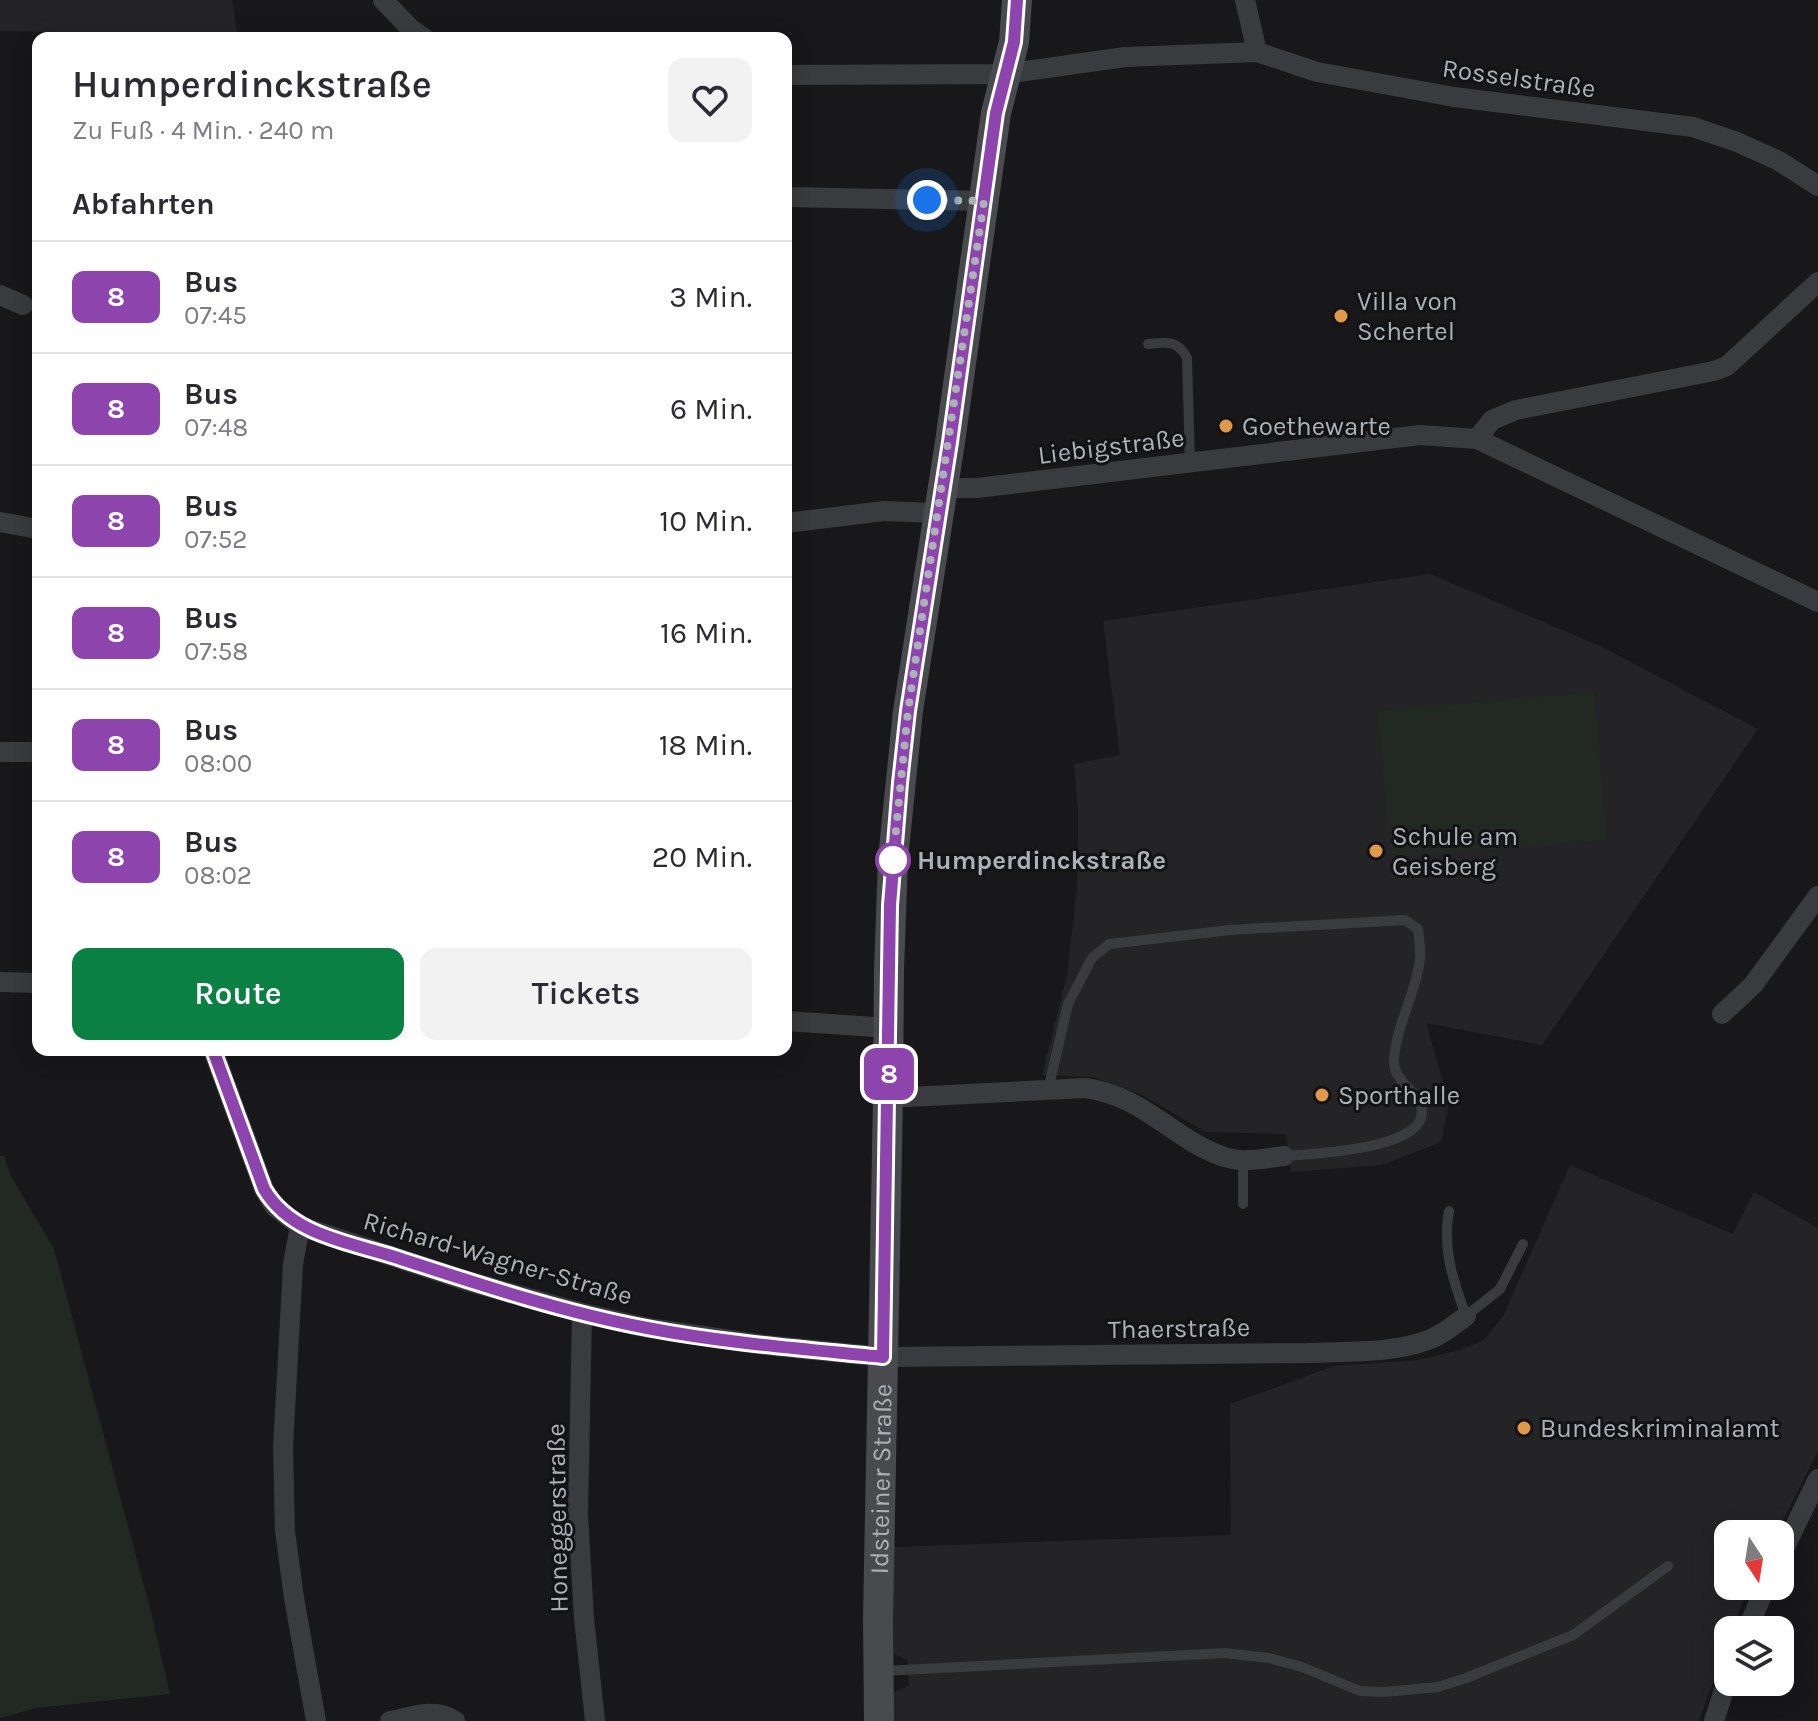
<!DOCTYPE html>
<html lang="de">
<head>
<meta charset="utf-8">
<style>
  :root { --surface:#fff; --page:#f2f2f3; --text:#2b2b33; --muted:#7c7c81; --line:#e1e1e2; --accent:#0b8043 }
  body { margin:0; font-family:Karla,sans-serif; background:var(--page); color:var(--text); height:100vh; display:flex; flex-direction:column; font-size:30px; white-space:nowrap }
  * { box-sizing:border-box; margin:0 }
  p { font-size:26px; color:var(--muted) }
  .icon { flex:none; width:44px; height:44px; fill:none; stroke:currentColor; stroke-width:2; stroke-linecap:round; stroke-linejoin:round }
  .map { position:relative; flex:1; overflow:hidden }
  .panel { position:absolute; left:32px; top:32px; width:760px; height:1024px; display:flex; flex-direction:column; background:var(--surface); border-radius:16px; box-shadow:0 4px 20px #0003 }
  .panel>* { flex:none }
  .badge { padding:0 16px; border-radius:12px; font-size:28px; line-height:52px }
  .needle { width:52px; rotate:168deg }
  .controls { position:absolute; left:1714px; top:1520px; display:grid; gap:16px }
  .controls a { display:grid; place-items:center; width:80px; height:80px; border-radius:16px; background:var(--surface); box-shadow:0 4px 20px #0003; font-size:40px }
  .you { position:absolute; width:40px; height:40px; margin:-20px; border:6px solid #fff; border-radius:50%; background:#1a73e8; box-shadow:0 0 0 12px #1a73e833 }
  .map>.badge { position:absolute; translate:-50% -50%; box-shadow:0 0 0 4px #fff }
  h2 { padding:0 40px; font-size:30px; line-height:72px }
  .round { display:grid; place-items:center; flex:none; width:84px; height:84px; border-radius:16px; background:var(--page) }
  .summary { display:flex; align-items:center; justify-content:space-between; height:136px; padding:0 40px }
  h1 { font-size:38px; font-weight:600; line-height:60px }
  .button { display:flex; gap:16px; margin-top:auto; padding:16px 40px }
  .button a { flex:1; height:92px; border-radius:16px; background:var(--accent); color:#fff; font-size:32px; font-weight:600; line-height:92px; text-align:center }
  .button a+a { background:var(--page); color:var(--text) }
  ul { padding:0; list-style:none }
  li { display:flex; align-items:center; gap:24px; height:112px; padding:0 40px; border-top:2px solid var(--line) }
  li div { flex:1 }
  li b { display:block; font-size:30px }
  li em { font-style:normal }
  li .badge { min-width:88px; font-weight:700; text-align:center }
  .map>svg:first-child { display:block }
</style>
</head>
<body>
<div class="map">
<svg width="1818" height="1721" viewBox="0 0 1818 1721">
  <rect width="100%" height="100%" fill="#18181a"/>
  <!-- built -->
  <path fill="#242427" d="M0,0H232L238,38H55L50,32L0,31Z
    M1430,574L1600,646L1758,729L1542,1045L1426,1023L1449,1103L1441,1142L1382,1165L1291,1172L1286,1134L1206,1132L1140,1094L1093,1077L1042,1075L1067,975L1077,890L1078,812L1074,764L1120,755L1103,621Z
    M1570,1165L1733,1234L1754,1192L1818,1228V1451L1776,1534H1728V1586H1749L1732,1630H1728V1641L1699,1721H893L892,1693L909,1686L907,1660L894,1654L892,1547L1231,1535L1230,1404L1334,1366L1418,1360L1460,1350L1484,1340L1503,1316Z"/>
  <!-- green -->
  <path fill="#222922" d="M1594,692L1607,840L1391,858L1378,711Z
    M0,1156H4L11,1176L54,1249L151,1612L170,1694L36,1708L0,1718Z"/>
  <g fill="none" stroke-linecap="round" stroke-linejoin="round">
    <!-- lane -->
    <path stroke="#393b3e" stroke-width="10" d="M1148,344C1167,342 1178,340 1187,358L1190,463
      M1048,1090L1068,1004L1092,958L1109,944L1230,930L1405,920L1418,929C1419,938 1421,949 1420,959C1416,994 1396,1025 1394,1060C1392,1080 1416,1089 1421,1106C1434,1150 1309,1154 1284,1156
      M1243,1204V1160
      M1449,1211C1442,1249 1453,1280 1466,1316L1500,1289L1523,1244
      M883,1671L1225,1653L1269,1658L1302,1667L1360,1691L1384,1692L1438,1687L1466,1678L1573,1635L1668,1566"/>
    <!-- street -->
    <path stroke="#393b3e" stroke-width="20" d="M383,0L411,29L424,38
      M1245,0L1257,52
      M786,75L1005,74L1125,57L1257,52L1317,72L1454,97L1693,127L1737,142L1779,161L1818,186
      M786,197L984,201
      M0,295L23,305
      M1477,439L1492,420L1516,410L1714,371L1727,366L1818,282
      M941,488H977L1420,435L1477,439L1818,602
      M0,522L38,529
      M786,523L884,511L937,513
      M0,752H38
      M0,982L38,983
      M1722,1014L1753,985L1818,896
      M786,1021L889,1028
      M213,1050L264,1189L274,1206L300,1226L467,1281L582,1313L648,1328L765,1345L883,1357L1307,1353C1346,1351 1391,1354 1428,1340C1442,1335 1454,1325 1466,1316
      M888,1098L1085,1088C1146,1096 1176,1143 1228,1158C1245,1163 1266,1158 1284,1156
      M300,1226L293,1264L283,1448L285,1531L294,1598L316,1721
      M582,1313L578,1515L584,1618L595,1721
      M1780,1557L1818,1479
      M1747,1630L1766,1586
      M390,1721C412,1717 435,1707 455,1721
      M1714,1721L1728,1678"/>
    <!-- secondary -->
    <path stroke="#484a4e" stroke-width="30" id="s1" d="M879,1721L878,1618L888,1098L889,970L893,859L908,711L950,442L996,113L1014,42L1017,0"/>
  </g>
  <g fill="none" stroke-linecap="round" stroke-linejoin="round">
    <!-- line casing -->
    <g stroke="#fff" stroke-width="18">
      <path id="line" d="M213,1050L264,1189C291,1235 348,1242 395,1257C478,1284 562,1312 647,1328C725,1343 805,1349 883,1357L890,905L900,783L908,711L950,442L996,113L1014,42L1017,0"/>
    </g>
    <!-- line -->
    <use href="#line" stroke="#8e44ad" stroke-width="12"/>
    <!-- walk -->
    <path stroke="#acb1b8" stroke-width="8" stroke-dasharray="0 14.4" d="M893,860L908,711L984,201L927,200"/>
  </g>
  <!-- markers -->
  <g fill="#e0994a" stroke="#131315" stroke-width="3">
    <circle cx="1341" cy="316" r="8"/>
    <circle cx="1226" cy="426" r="8"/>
    <circle cx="1376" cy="851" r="8"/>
    <circle cx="1322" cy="1095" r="8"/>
    <circle cx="1524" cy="1428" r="8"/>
  </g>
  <circle fill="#fff" stroke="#8e44ad" stroke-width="4" cx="893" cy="860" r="16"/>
  <g text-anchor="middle" stroke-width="6" stroke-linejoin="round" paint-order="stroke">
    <!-- street labels -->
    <g font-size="26" fill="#acb1b8" stroke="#131315">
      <text transform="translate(1519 78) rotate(8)" y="9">Rosselstraße</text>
      <text transform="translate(1111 446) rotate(-7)" y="9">Liebigstraße</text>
      <text transform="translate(498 1258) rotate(16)" y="9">Richard-Wagner-Straße</text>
      <text transform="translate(1179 1328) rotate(-1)" y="9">Thaerstraße</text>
      <text dy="9" stroke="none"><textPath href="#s1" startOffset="242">Idsteiner Straße</textPath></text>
      <text transform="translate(557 1518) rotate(-91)" y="9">Honeggerstraße</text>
    </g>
    <!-- poi labels -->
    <g font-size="26" fill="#acb1b8" stroke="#131315" text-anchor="start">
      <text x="1357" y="310">Villa von<tspan x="1357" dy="30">Schertel</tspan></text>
      <text x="1242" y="435">Goethewarte</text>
      <text x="1392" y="845">Schule am<tspan x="1392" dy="30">Geisberg</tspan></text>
      <text x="1338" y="1104">Sporthalle</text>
      <text x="1540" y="1437">Bundeskriminalamt</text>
    </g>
    <!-- stop labels -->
    <g font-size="26" font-weight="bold" fill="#acb1b8" stroke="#131315" text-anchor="start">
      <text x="917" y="869">Humperdinckstraße</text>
    </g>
  </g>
</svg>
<div class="controls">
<a><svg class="needle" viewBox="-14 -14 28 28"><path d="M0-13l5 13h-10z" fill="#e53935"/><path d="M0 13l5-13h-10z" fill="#7c7c81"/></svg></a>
<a><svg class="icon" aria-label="layers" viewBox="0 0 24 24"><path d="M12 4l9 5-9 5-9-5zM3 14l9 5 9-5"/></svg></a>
</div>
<div class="you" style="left:927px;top:200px"></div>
<b class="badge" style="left:889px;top:1074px;background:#8e44ad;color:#fff">8</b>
<section class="panel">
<div class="summary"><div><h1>Humperdinckstraße</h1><p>Zu Fuß · 4 Min. · 240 m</p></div><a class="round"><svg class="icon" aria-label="heart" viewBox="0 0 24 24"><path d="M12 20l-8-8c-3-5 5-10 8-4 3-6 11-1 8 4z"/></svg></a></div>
<h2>Abfahrten</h2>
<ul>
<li><span class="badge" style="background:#8e44ad;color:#fff">8</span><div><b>Bus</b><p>07:45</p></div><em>3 Min.</em></li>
<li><span class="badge" style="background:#8e44ad;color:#fff">8</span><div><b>Bus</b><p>07:48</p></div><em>6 Min.</em></li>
<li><span class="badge" style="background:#8e44ad;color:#fff">8</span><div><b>Bus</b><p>07:52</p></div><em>10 Min.</em></li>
<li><span class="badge" style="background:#8e44ad;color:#fff">8</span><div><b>Bus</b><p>07:58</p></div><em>16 Min.</em></li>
<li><span class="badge" style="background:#8e44ad;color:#fff">8</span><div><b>Bus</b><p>08:00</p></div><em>18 Min.</em></li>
<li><span class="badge" style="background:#8e44ad;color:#fff">8</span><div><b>Bus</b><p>08:02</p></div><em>20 Min.</em></li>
</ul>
<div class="button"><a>Route</a><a>Tickets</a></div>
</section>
</div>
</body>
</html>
